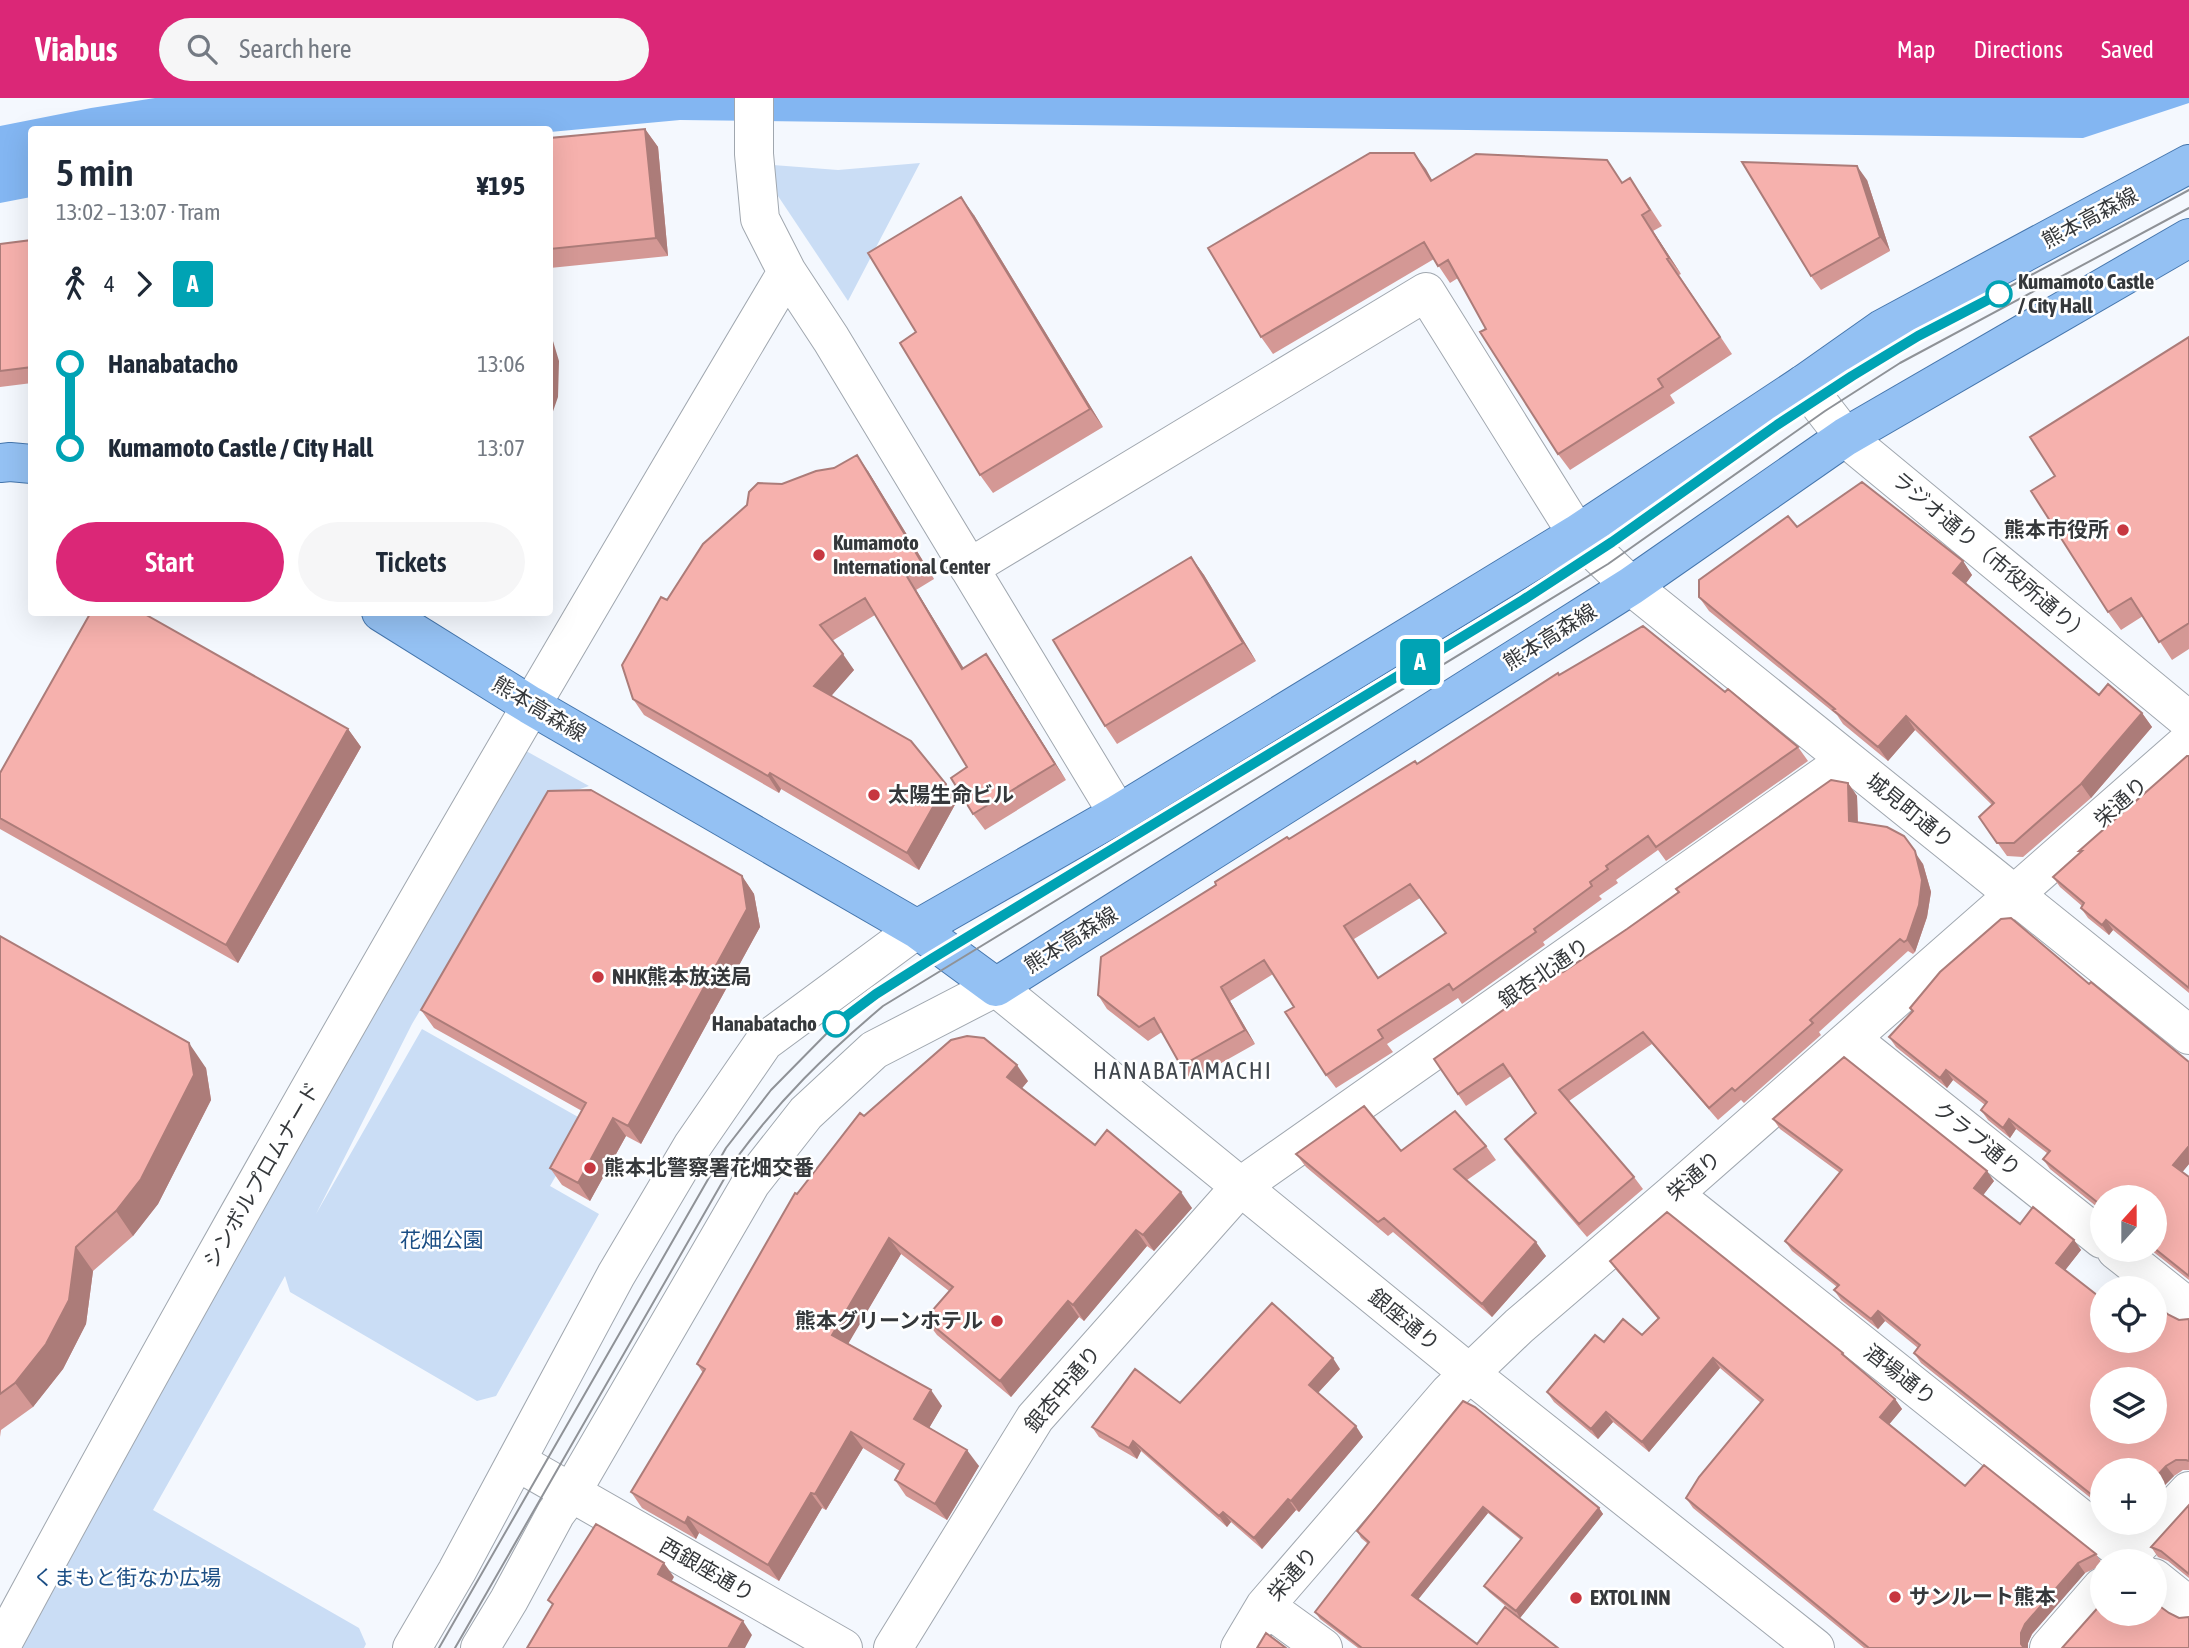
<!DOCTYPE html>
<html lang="en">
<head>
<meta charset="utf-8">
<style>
  :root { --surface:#fff; --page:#f6f6f7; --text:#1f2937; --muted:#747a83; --accent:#db2777 }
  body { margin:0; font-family:"Asap Condensed","Noto Sans JP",sans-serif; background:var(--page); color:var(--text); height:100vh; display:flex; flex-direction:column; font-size:26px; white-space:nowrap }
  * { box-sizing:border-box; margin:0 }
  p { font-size:23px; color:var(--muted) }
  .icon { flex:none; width:38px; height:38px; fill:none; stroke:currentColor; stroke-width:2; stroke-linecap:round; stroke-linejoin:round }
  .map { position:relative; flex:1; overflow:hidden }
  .sheet { position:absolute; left:28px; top:28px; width:525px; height:490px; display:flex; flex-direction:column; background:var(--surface); border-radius:7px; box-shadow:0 7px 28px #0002 }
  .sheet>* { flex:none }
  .badge { padding:0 14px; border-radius:5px; font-size:24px; line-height:46px }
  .needle { width:46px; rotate:21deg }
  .tools { position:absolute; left:2090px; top:1087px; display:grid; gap:14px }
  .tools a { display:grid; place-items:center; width:77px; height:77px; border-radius:50%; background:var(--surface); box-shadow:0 7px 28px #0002; font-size:35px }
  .map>.badge { position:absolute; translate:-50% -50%; box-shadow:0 0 0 4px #fff }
  .legs { display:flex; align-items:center; gap:10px; height:77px; padding:0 28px; font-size:23px }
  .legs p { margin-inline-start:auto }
  .summary { display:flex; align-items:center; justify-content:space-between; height:119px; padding:0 28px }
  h1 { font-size:38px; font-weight:600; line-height:52px }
  .primary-button { display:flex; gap:14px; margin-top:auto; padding:14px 28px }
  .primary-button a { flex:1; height:80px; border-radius:42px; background:var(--accent); color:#fff; font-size:28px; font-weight:600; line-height:80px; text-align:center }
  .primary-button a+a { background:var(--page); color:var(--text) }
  ul { padding:0 28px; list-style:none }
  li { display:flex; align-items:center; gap:24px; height:84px; font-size:26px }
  li i { display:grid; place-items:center; width:10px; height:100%; margin:0 9px; background:currentColor }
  li i::after { content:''; width:18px; height:18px; margin:-9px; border:5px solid; border-radius:50%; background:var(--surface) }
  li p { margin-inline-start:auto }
  li:first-child i { background:linear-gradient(#0000 50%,currentColor 0) }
  li:last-child i { background:linear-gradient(currentColor 50%,#0000 0) }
  header { display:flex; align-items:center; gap:42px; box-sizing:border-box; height:98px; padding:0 35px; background:var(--accent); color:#fff }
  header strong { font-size:33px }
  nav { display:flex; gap:38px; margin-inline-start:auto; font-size:24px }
  .search { width:490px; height:63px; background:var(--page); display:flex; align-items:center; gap:18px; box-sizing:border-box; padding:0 24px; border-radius:38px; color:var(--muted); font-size:26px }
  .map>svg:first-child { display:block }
</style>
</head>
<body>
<header>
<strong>Viabus</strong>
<div class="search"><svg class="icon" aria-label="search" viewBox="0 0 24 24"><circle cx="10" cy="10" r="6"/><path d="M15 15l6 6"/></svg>Search here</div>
<nav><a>Map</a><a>Directions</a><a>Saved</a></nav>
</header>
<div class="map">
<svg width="2189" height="1550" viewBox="0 0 2189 1550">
  <rect width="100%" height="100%" fill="#f4f8fe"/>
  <!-- green -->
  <path fill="#caddf5" d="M920,65L848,203L778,98L773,67L838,72Z
    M510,644L589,688L544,703L412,926L316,1116L422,931L587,1024L550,1088L599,1116L496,1298L477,1303L290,1194L285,1178L153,1412L359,1530L366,1546L364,1550H10Z"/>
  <!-- water -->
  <path fill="#83b6f2" d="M155,0H2189V5L2083,40L680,22L550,34V32H32L31,99L0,105V28L91,10Z"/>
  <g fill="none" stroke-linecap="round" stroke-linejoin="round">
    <!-- minor casing -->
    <g stroke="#a0a7af" stroke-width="40">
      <path id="minor" d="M754,0V56L760,121L787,174L831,241L1118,716
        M1804,286L1845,339L2189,623
        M969,470L1426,194L1577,436L1631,488L2189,937
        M1851,941L2102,1141
        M1673,1096L2134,1463
        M2116,1152L2189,1210
        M516,1363L843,1550
        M2124,1463L2189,1393
        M2154,1480L2189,1508
        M1265,1508L1323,1550
        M0,1550C250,1085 517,628 787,174
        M412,1550L457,1473L616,1177L693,1047L764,944L917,831
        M480,1550L509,1502L556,1415L571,1395L751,1085L806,1015L874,952L996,889L1469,1275L1815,1550
        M893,1550L1035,1320L1241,1088L1847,662
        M1240,1550L1265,1508L1449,1295L1519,1228L1673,1096L2189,643
        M2049,1550L2102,1489"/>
    </g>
    <!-- major casing -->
    <g stroke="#4576ad" stroke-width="40">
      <path id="major" d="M0,365L10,364L32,366
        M381,514L530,607L917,831L996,889L1631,488L1845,339L2189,140
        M917,831L1118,716L1577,436L1804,286L1882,231L2189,66"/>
    </g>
    <!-- minor -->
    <use href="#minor" stroke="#fff" stroke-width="38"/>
    <!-- major -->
    <use href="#major" stroke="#94c1f3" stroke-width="38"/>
    <!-- tram -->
    <path stroke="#8f9297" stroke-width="2" d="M439,1550L726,1050L771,992L836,926L921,867L1523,502L1612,444L1777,327L1852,278L1918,238L2189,92
      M455,1550L735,1062C781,1000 824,958 883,908L1608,466L1825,313L1900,265L2189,110"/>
  </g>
  <!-- wall -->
  <path fill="#d49895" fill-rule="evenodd" d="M645,31L658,49L668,158L550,170V40Z
    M1414,55L1432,82L1623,84L1641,96L1662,128L1653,133L1681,176L1679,177L1732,256L1670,297L1675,305L1570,372L1558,356L1486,231L1458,180L1450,185L1434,161L1273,256L1261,239Z
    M1867,82L1890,153L1821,192L1811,178Z
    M974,117L1103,329L993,395L980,377L916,234Z
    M32,142V285L0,289V146Z
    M2189,239V551L2172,562L2143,518L2121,532L2108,514Z
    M868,373L934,481L916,492L963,570L986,556L997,572L1066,682L985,732L973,716L967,669L875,517L832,543L854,572L831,598L946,686L957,703L919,772L781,691L779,695L644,617L633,601L667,502L747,407L782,386Z
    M1191,459L1204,477L1256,563L1117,646L1105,628Z
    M1963,463L1972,477L1966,485L2099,597L2142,615L2152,629L2091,700L2023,759L2007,758L1979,719L1992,707L1915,632L1888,663L1843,626L1837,617L1709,513L1699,499Z
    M1559,577L1725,594L1798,649L1808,663L1666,763L1658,752L1616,782L1618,785L1599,798L1602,801L1543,844L1545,847L1462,906L1458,900L1387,946L1393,954L1336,990L1326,977L1294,909L1273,876L1230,903L1255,946L1191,982L1181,968L1162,934L1148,943L1107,911L1098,897L1289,741L1417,666ZM1420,800L1446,836L1378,880L1354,841Z
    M348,631L361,649L238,865L0,731V675Z
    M2189,658V895L2113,832L2109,837L2088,820L2081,810L2082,808L2060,789L2053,779L2080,755L2079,753Z
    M1848,685L1857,698L1858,724L1923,766L1931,794L1927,819L1915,854L1913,856L1908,853L1819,934L1821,937L1744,1005L1741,1002L1718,1022L1652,946L1569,1003L1634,1079L1643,1091L1587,1139L1514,1054L1505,1041L1536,1015L1511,978L1466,1008L1434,961L1627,831Z
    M742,778L754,796L760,829L641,1046L626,1038L590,1103L562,1087L550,1070L582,1013L434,930L421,912Z
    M0,838L206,970L211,1002L158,1106L133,1138L93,1173L86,1226L63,1271L33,1309L1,1332L0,1339Z
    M2089,886L2189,964V1066L2182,1074L2189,1079V1182L2151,1152H2154V1099H2102V1113L2050,1071L2043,1061L2047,1055L2016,1031L2010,1040L1988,1022L1981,1012L1985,1007L1953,982L1947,990L1896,949L1889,939L1912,913L1910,910Z
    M1028,983L1022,990L1095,1047L1192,1110L1154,1153L1147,1148L1084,1223L1079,1219L1011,1299L937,1237L925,1221L949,1193L901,1156L848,1245L942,1308L929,1330L979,1368L947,1422L906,1398L895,1382L900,1373L863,1350L826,1412L822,1410L779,1483L699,1435L696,1441L642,1410L631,1394L703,1275L697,1266L797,1096L864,1018Z
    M1773,1021L1994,1083L1983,1097L2020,1126L2074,1142L2081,1152L2065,1172L2102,1242L2169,1217L2179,1222L2189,1221V1372H2183L2174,1378L2154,1398V1372H2102V1409L1921,1265L1914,1255L1918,1250L1885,1223L1878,1231L1841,1202L1834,1192L1837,1189L1792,1153L1785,1143L1840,1075L1780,1031Z
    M1486,1048L1496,1062L1467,1082L1546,1158L1492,1219L1393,1134L1388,1138L1306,1069L1296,1056L1401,1053Z
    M1610,1163L1843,1255L1847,1261L1895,1301L1902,1311L1889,1326L1965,1388L2096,1456L2102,1465V1467L2085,1475L2032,1536L2028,1545V1550H1864L1693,1410L1686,1400L1761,1305L1720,1270L1649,1354L1613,1324L1598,1341L1554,1304L1547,1294L1604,1244L1642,1237L1658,1221L1617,1173Z
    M1340,1271L1318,1295L1363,1339L1299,1414L1296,1412L1262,1451L1231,1424L1227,1429L1141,1353L1137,1361L1099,1339L1092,1329L1180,1305Z
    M1463,1303L1599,1410L1603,1416L1520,1520L1489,1494L1484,1488L1521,1442L1488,1415L1418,1501L1477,1546L1558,1550H1358L1320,1521L1315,1514L1368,1446L1361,1440L1357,1433Z
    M2189,1407V1480L2168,1463L2158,1459L2151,1449Z"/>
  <!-- shaded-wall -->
  <path fill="#ac7c79" d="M645,31L658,49L668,158L656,140Z
    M1414,55L1426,71L1442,100L1431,83Z
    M1857,68L1867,82L1890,153L1880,139Z
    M961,99L974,117L1103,329L1090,311Z
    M1642,117L1653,133L1681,176L1669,160Z
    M550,233L559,263L558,299L550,322Z
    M857,357L868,373L934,481L922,465Z
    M1191,459L1204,477L1256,563L1243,545Z
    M1963,463L1972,477L1963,489L1953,475Z
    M905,475L916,492L974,587L962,571Z
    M843,556L854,572L825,605L814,588Z
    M986,556L997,572L1066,682L1055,666Z
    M2142,615L2152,629L2091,700L2081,686Z
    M1906,618L1915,632L1888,663L1878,649Z
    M348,631L361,649L238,865L226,847Z
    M770,675L781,691L779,695L768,678Z
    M1848,685L1857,698L1858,735L1849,723Z
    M946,686L957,703L919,772L907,755Z
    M1904,738L1923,766L1931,794L1927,819L1915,854L1907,842Z
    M742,778L754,796L760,829L641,1046L628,1028Z
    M2106,822L2113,832L2109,837L2102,827Z
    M1221,889L1230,903L1255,946L1245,932Z
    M189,945L206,970L211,1002L158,1106L133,1138L116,1113Z
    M1017,967L1028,983L1018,995L1007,979Z
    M1946,972L1953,982L1947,990L1940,980Z
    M613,1020L626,1038L590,1103L578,1085Z
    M2009,1021L2016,1031L2010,1040L2003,1030Z
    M2189,1048V1066L2180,1077L2173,1067Z
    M1987,1073L1994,1083L1981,1100L1974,1090Z
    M1181,1094L1192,1110L1154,1153L1143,1137Z
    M1136,1132L1147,1148L1084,1223L1073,1207Z
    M889,1140L901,1156L844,1253L832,1237Z
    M2074,1142L2081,1152L2063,1175L2056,1165Z
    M1536,1144L1546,1158L1492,1219L1482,1206Z
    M76,1149L93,1173L86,1226L63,1271L33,1309L15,1285Z
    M1068,1203L1079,1219L1011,1299L1000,1283Z
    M1878,1213L1885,1223L1878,1231L1871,1221Z
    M1333,1260L1340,1271L1316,1297L1309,1287Z
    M1713,1260L1720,1270L1649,1354L1642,1344Z
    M931,1292L942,1308L925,1337L914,1321Z
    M1895,1301L1902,1311L1887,1329L1880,1319Z
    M1606,1314L1613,1324L1598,1341L1591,1331Z
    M1356,1328L1363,1339L1299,1414L1291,1403Z
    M851,1334L863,1350L826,1412L815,1396Z
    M1133,1343L1141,1353L1137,1361L1129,1350Z
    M967,1352L979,1368L947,1422L935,1406Z
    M2166,1368L2174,1378L2154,1398V1381Z
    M811,1395L822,1410L779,1483L768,1467Z
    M1288,1401L1296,1412L1262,1451L1254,1440Z
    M1483,1409L1488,1415L1417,1503L1412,1497Z
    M1599,1410L1603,1416L1520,1520L1516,1513Z
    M1223,1414L1231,1424L1227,1429L1219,1418Z
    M688,1419L699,1435L696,1441L685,1425Z
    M664,1465L674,1479L668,1490L658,1476Z
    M2078,1465L2085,1475L2032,1536L2028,1545V1550H2024L2021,1546V1535L2025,1526Z
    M743,1523L752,1537L745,1550H728Z"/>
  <!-- building -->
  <path fill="#f6b1ad" stroke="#ac7c79" stroke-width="2" fill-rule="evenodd" d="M645,31L656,140L550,151V40Z
    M1370,55H1414L1431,83L1476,56L1607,62L1622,85L1630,80L1650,112L1642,117L1669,160L1667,161L1720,239L1658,281L1663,289L1558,356L1480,234L1486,231L1448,162L1438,168L1424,144L1261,239L1208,150Z
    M1742,64L1857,68L1880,139L1811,178Z
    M961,99L1090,311L980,377L900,245L916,234L868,155Z
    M32,142V269L0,273V146Z
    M2189,239V525L2159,544L2131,500L2108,514L2031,393L2055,378L2030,339Z
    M857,357L922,465L905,475L962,571L986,556L1055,666L973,716L951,680L967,669L865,500L820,527L843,556L814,588L911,643L946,686L907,755L770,675L768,678L633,601L622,567L661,499L667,502L703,446L747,407L749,394L758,385L782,386L816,373L834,370Z
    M1862,384L1963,463L1953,475L2099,597L2108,586L2142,615L2081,686L2014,745H1997L1979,719L1994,705L1906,618L1878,649L1833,612L1835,611L1699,499V482L1788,418L1797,429Z
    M1191,459L1243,545L1105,628L1053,542Z
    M91,514H141L348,631L226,847L0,720V675Z
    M1643,528L1725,594L1728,591L1798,649L1656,749L1648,738L1606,768L1608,771L1590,784L1592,788L1534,831L1536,834L1453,892L1449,886L1378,932L1383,940L1326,977L1285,914L1294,909L1264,862L1221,889L1245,932L1181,968L1154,920L1139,929L1098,897L1101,859L1216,787L1215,784L1287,739L1289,741L1415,663L1417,666L1558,575L1559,577ZM1410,786L1446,835L1378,880L1344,828Z
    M2187,658H2189V890L2106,822L2102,827L2081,810L2084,805L2053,779L2082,753H2079Z
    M1831,682L1848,685L1849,723L1887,729L1904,738L1915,753L1922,782L1919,807L1907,842L1904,844L1900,841L1810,922L1813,925L1735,993L1732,990L1709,1010L1643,934L1559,992L1634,1079L1579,1126L1505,1041L1536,1015L1503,966L1458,996L1434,961L1561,871L1563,874L1627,831L1679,794L1676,791Z
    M591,692L742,778L747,811L628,1028L613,1020L578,1085L550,1070L586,1005L421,912L548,693Z
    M2011,820L2089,886L2091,884L2189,964V1048L2173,1067L2189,1079V1178L2154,1150V1099H2102V1108L2043,1061L2050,1053L2009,1021L2003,1030L1981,1012L1987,1004L1946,972L1940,980L1889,939L1913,913L1910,910L1940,874L2001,821Z
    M0,838L189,945L194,977L141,1081L116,1113L76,1149L69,1202L46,1246L15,1285L0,1296Z
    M967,938L984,940L1017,967L1007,979L1095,1047L1107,1032L1181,1094L1143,1137L1136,1132L1073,1207L1068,1203L1000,1283L925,1221L953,1189L889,1140L832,1237L931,1292L914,1321L967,1352L935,1406L895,1382L904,1366L851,1334L815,1396L811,1395L768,1467L688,1419L685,1425L631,1394L705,1271L697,1266L795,1095L797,1096L860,1015L864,1018L951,942Z
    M1844,959L1987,1073L1974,1090L2020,1126L2033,1109L2074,1142L2056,1165L2102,1201V1242H2154V1206L2169,1217L2179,1222L2189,1221V1363L2186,1362H2176L2166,1368L2154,1381V1372H2102V1405L1914,1255L1920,1247L1878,1213L1871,1221L1834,1192L1839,1187L1785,1143L1842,1072L1773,1021ZM2102,1281H2154V1334H2102Z
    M1364,1008L1401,1053L1455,1013L1486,1048L1454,1071L1536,1144L1482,1206L1384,1120L1378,1124L1296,1056Z
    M1667,1114L1843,1255L1842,1256L1895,1301L1880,1319L1965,1388L1984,1367L2096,1456L2078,1465L2025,1526L2021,1535V1546L2024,1550H1869L1686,1400L1699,1379L1763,1302L1713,1260L1642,1344L1606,1314L1591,1331L1547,1294L1595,1237L1604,1244L1623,1221L1642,1237L1659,1220L1610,1163Z
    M1272,1205L1333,1260L1309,1287L1356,1328L1291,1403L1288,1401L1254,1440L1223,1414L1219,1418L1133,1343L1129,1350L1092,1329L1135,1271L1180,1305Z
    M1463,1303L1475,1309L1599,1410L1516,1513L1484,1488L1522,1440L1483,1409L1412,1497L1477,1546L1505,1509L1558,1550H1362L1315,1514L1369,1444L1357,1433Z
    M2189,1407V1476L2161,1453L2151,1449Z
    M596,1426L664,1465L658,1476L743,1523L728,1550H527L553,1506L548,1502Z
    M2154,1504L2169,1515L2179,1520L2189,1519V1550H2062L2102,1505V1516H2154Z
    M1266,1535L1286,1550H1257Z"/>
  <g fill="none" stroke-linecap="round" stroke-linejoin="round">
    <!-- line-1 casing -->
    <g stroke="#fff" stroke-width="16">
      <path id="line-1" d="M836,926L876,896L933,860L1523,502L1612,444L1777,327L1852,278L1918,238L1999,196"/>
    </g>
    <!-- line-1 -->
    <use href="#line-1" stroke="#00a3b4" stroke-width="10"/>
  </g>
  <!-- markers -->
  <g fill="#fff" stroke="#00a3b4" stroke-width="3.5">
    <circle cx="1999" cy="196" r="12"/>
    <circle cx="836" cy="926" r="12"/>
  </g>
  <g fill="#c73740" stroke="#fff" stroke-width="2.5">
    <circle cx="2123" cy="432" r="7"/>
    <circle cx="819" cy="457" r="7"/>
    <circle cx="874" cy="697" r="7"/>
    <circle cx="598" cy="879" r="7"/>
    <circle cx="590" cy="1070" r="7"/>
    <circle cx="997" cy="1223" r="7"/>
    <circle cx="1895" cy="1499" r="7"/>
    <circle cx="1576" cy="1500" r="7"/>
  </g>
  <g text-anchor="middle" stroke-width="5" stroke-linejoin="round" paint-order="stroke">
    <!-- street labels -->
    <g font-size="21" fill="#35383b" stroke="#fff">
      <text transform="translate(2090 120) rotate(-28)" y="7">熊本高森線</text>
      <text transform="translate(1991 459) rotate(40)" y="7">ラジオ通り（市役所通り）</text>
      <text transform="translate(1550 539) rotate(-32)" y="7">熊本高森線</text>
      <text transform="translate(539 611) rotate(31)" y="7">熊本高森線</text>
      <text transform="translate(2121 704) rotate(-42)" y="7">栄通り</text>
      <text transform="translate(1910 713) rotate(39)" y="7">城見町通り</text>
      <text transform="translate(1071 842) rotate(-32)" y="7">熊本高森線</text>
      <text transform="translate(1544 875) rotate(-35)" y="7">銀杏北通り</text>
      <text transform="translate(1977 1041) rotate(39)" y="7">クラブ通り</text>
      <text transform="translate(262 1077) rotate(-60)" y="7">シンボルプロムナード</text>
      <text transform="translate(1694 1078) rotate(-41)" y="7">栄通り</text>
      <text transform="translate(1404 1222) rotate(39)" y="7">銀座通り</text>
      <text transform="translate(1900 1277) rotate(38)" y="7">酒場通り</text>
      <text transform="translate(1063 1291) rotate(-50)" y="7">銀杏中通り</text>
      <text transform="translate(707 1472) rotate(30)" y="7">西銀座通り</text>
      <text transform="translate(1293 1476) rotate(-49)" y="7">栄通り</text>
    </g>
    <!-- stop labels -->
    <g font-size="21" font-weight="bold" fill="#35383b" stroke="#fff" text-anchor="start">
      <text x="2018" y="191">Kumamoto Castle<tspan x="2018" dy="24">/ City Hall</tspan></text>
      <text x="817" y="933" text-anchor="end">Hanabatacho</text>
    </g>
    <!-- poi labels -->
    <g font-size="21" font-weight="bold" fill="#35383b" stroke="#fff" text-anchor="start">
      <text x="2109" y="439" text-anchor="end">熊本市役所</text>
      <text x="833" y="452">Kumamoto<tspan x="833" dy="24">International Center</tspan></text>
      <text x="888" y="704">太陽生命ビル</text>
      <text x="612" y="886">NHK熊本放送局</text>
      <text x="604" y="1077">熊本北警察署花畑交番</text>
      <text x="983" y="1230" text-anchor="end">熊本グリーンホテル</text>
      <text x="1909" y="1506">サンルート熊本</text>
      <text x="1590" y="1507">EXTOL INN</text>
    </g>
    <!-- park labels -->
    <g font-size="21" fill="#1b4e85" stroke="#fff">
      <text x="442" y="1149">花畑公園</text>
      <text x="127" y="1487">くまもと街なか広場</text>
    </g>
    <!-- quarter labels -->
    <g font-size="24" letter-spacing="2" fill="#41474e" stroke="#fff">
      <text x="1183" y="981">HANABATAMACHI</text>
    </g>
  </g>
</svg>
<div class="tools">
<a><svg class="needle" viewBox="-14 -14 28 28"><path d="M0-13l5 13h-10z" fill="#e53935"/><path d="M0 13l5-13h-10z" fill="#747a83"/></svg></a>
<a><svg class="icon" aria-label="locate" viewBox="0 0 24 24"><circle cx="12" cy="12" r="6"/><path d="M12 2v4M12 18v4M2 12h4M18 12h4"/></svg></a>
<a><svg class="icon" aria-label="layers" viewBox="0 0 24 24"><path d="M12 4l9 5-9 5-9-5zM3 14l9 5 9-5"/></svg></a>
<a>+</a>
<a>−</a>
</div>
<b class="badge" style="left:1420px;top:564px;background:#00a3b4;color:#fff">A</b>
<section class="sheet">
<div class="summary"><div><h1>5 min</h1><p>13:02 – 13:07 · Tram</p></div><b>¥195</b></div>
<div class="legs"><svg class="icon" aria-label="walk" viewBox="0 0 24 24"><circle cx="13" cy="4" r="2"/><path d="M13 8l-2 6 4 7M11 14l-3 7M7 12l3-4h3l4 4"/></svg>4<svg class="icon" aria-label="forward" viewBox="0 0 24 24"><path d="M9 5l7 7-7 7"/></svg><b class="badge" style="background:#00a3b4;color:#fff">A</b></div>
<ul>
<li><i style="color:#00a3b4"></i><b>Hanabatacho</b><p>13:06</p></li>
<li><i style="color:#00a3b4"></i><b>Kumamoto Castle / City Hall</b><p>13:07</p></li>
</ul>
<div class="primary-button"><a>Start</a><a>Tickets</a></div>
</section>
</div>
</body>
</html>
